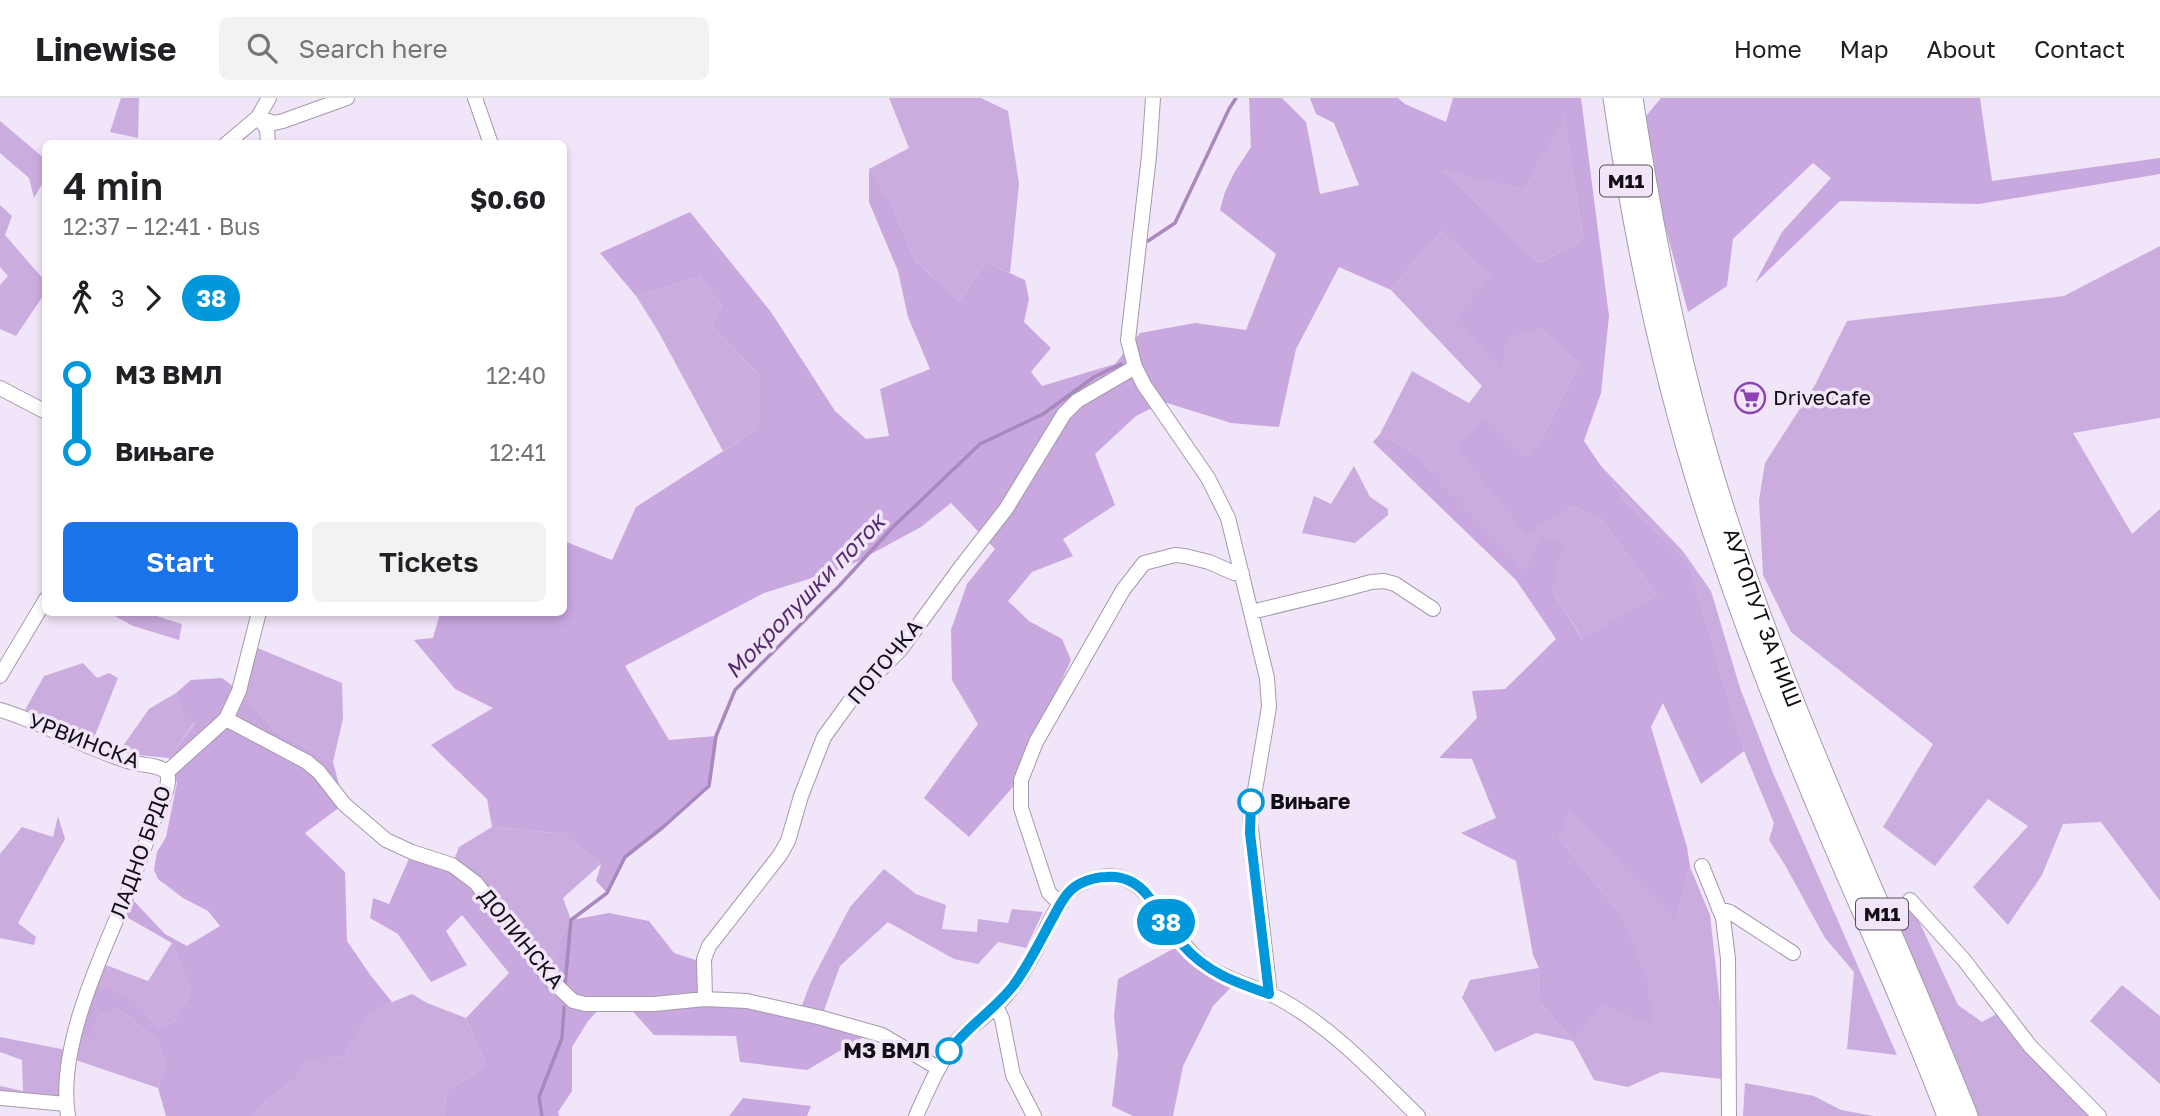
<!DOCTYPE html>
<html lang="en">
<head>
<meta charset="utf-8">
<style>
  :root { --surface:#fff; --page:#f2f2f2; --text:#202124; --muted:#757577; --line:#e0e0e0; --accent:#1a73e8 }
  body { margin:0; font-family:"Golos Text",sans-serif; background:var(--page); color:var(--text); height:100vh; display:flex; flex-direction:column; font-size:26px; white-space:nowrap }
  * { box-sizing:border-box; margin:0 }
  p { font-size:23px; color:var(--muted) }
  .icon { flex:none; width:38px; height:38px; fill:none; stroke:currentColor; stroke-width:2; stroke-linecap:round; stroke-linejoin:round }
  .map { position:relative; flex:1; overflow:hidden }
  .sheet { position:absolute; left:42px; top:42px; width:525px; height:476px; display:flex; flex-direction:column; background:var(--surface); border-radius:10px; box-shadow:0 4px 10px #0003 }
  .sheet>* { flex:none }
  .badge { padding:0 14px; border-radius:23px; font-size:24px; line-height:46px }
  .map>.badge { position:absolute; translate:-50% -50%; box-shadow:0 0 0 4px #fff }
  .legs { display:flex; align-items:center; gap:10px; height:77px; padding:0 21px; font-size:23px }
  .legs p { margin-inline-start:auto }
  .overview { display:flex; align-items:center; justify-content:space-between; height:119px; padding:0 21px }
  h1 { font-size:38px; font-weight:600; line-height:52px }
  .button { display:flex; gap:14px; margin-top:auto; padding:14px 21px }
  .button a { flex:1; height:80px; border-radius:10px; background:var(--accent); color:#fff; font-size:28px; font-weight:600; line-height:80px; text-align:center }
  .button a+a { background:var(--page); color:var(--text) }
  ul { padding:0 21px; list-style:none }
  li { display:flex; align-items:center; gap:24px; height:77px; font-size:26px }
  li i { display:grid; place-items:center; width:10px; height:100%; margin:0 9px; background:currentColor }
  li i::after { content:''; width:18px; height:18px; margin:-9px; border:5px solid; border-radius:50%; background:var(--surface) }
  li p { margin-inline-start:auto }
  li:first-child i { background:linear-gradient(#0000 50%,currentColor 0) }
  li:last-child i { background:linear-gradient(currentColor 50%,#0000 0) }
  header { display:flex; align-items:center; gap:42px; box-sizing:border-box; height:98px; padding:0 35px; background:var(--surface); border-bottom:2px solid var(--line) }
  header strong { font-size:33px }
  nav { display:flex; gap:38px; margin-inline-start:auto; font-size:24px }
  .search { width:490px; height:63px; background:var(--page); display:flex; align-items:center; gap:18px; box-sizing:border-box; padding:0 24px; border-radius:10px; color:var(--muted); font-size:26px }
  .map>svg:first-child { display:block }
</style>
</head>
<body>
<header>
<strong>Linewise</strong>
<div class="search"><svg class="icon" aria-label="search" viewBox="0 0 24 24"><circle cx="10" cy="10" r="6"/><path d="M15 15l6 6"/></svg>Search here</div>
<nav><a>Home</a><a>Map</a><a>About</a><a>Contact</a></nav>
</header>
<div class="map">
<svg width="2160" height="1018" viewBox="0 0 2160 1018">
  <rect width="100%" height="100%" fill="#f1e5f9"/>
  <!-- green -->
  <path fill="#cbacdf" d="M121,0H139L138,40L110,34Z
    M889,0H981L1008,13L1019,86L1010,175L985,164L959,203L915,162L892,106L869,71L909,50Z
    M1564,17L1583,141L1539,165L1442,71L1525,92Z
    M0,23L45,61V81L34,100L29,80L0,55Z
    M0,107L12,118L5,137L45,183V195L16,238L0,231V187L8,178L0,169Z
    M1441,133L1491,180L1502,271L1508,238L1540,231L1579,266L1543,338L1525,361L1570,408L1600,420L1657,497L1583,542L1552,492L1525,475L1414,355L1380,336L1412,273L1469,305L1482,288L1391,192Z
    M2160,148V320L2073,335L2132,436L2160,411V803L2101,724L2063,726L2042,777L2008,827L1973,789L2028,728L1988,701L1935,768L1883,729L1933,646L1791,534L1763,477L1759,402L1765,365L1815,287L1847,223L2064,198Z
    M700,179L721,207L712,229L759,277V330L723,353L658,233L636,198Z
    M1599,366L1682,452L1711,493L1740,590L1773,675L1897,957L1847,951L1854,874L1825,840L1785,767L1769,742L1774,725L1744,653L1689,465L1624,402Z
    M1354,368L1370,399L1388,411V417L1355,445L1302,435L1314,398L1331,406Z
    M109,515H147L182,526L179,542L133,528Z
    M255,549L342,585L343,621L333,664L274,632L242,595Z
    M83,565L97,580L109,575L118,580L94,640L46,618L25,612L44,578Z
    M176,595L184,619L195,624L169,660L118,655L149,611Z
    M1568,713L1676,820L1690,769L1710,817L1724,941L1722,981L1661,974L1628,989L1594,982L1573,943L1536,935L1495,954L1462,900L1470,882L1539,870L1538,903L1572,942L1602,905L1653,926L1621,817L1559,740Z
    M58,718L65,741L18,825L36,839L34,847L0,840V756L22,729L53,739Z
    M492,729L563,736L601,766L563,800L571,822L560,841L558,879L452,767L459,749Z
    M884,771L916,796L946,807L942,831L977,834L978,821L1008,825L1012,811L1043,814L1026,850L998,844L978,866L954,861L888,824L840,868L822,918L800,913L810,886L850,809Z
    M1886,801L1910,804L1958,907L1982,924L2002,913L2099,1018H1976L1953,956Z
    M172,845L191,893L174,924L158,930L139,907L89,888L98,864L148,883Z
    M2122,887L2160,918V986L2090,923Z
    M412,896L427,905L466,920L486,968L447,992L444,1018H253L265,1004L297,980L307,960L345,958L368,914Z
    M118,910L158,943L166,966L158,990L70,960L66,1006L0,999V988L23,993L22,962L0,954V939L71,953L76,937L97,919Z
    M1745,985L1814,998L1841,1012L1874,1018H1743Z"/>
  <!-- forest -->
  <path fill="#c9a7df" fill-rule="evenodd" d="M1249,0H1282L1306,24L1320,96L1359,87L1334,25L1316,16L1310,0H1398L1405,6L1446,24L1453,0H1581L1609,218L1601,295L1584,343L1624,402L1689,465L1744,653L1701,686L1663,605L1651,629L1687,749L1690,769L1676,821L1569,714L1559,740L1621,817L1647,883L1653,927L1602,906L1573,943L1538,903L1539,870L1533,857L1516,763L1461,735L1496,720L1472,661L1439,660L1477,620L1472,593L1505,591L1556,541L1516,482L1373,344L1380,336L1414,355L1525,474L1542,439L1563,444L1552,492L1582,541L1657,497L1600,420L1570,408L1526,436L1456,349L1485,321L1525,360L1543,338L1579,266L1540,231L1508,239L1502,273L1457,219L1491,180L1441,133L1391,192L1339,169L1296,251L1279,329L1231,325L1164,304L1136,318L1095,356L1115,407L1063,441L1073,458L1032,474L1008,503L1029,523L1062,541L1071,562L1012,690L969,739L924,700L978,626L952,582L951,532L967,486L995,451L951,405L921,429L847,469L764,495L625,568L669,642L716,638L709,688L653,738L625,759L607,795L596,783L601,766L563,736L492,729L487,701L431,647L493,610L455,591L414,542L433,540L440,515L564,514V443L612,462L636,409L759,330V277L712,229L721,207L700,179L636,198L600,155L690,114L771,214L835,313L866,341L889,338L880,291L930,271L908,219L898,173L869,104V71L892,106L915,162L959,203L985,164L1025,182L1029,201L1024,224L1051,250L1031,274L1042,288L1115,266L1140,235L1195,225L1246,232L1276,156L1220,112L1225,94L1234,75L1251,49ZM1564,18L1583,141L1539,165L1443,72L1525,92Z
    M1661,0H1980L1992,83L2160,60V76L1979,106L1840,103L1755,185L1782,134L1831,80L1813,65L1733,141L1727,188L1688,214L1658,101L1646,18Z
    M222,580L242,595L274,632L333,664L344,706L305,735L345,774L347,843L371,878L392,904L368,915L345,958L307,961L297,980L265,1004L253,1018H166L158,990L166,966L158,943L118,910L97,919L92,938L76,937L89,888L108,891L139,907L158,930L174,924L191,893L172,845L123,817L130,799L165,836L187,848L220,828L208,813L183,800L158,781L154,772L157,754L166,739L177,685L169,660L195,625L184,619L176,595L191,582Z
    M412,754L452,767L557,878L560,841L571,822L609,815L649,823L674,855L705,865V901L872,934L807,972L740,964L736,938L654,937L627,907L604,906L588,923L572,949V993L558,1014L559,1018H444L447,992L486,968L466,920L509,875L462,817L446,833L467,867L431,884L398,836L370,820L373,800L389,806Z
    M1182,846L1236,884L1213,908L1183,968L1173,1018H1133L1112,1008L1118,956L1114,918L1118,881Z
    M743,1000L811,1008L807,1018H729Z"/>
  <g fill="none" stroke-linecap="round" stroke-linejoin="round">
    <!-- stream -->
    <path stroke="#a988be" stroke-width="3.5" d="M1148,143L1175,125L1229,11L1236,0
      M565,887L571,822L607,795L625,759L662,730L709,688L716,638L735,592L839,488L892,430L980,346L1043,316L1094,279L1121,266
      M542,1018L539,999L562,940L564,909"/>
    <!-- minor casing -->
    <g stroke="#a49aac" stroke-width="16">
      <path id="minor" d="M475,0L491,46
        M1153,0L1149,58L1128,242L1135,269L1144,287L1208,380L1228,420L1267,580L1269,609L1250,722L1270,896
        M258,19L274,25L283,23L347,0
        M258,19L267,31L268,46
        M226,46L258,19L269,0
        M0,290L46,314
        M1251,514L1338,493L1371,484L1384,483L1395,486L1433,511
        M0,578L46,501
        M0,612C45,625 86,651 131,664C143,668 157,666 167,674
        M226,621L307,664L319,674L344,706L386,742L412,754L452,767L476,785L550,881L573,903L585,906H654L705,901L747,903L822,920L882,937L938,970
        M1702,768L1723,820L1728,861L1729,1018
        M1910,802L1964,862L2030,948L2099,1018
        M1061,806L1049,795L1021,710V682L1036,644L1123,492L1144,465L1175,457L1185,458L1209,464L1234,475H1242
        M1719,811L1730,814L1793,855
        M705,901L704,861L709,848L780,757L788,743L801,698L824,639L853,599L901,551L960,470L1006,411L1064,316L1077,303L1135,269
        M996,908L1002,921L1013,977L1034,1018
        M0,1000L66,1006
        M68,1018C57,951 99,863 125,801C135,776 144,751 153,725C158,710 172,690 167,674L226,621L239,593L259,514
        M916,1018C928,992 938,966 956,944C968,930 983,921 996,908C1011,894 1023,875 1033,857C1044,838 1057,801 1075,789C1088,780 1110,775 1125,781C1156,792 1175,848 1208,869C1231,884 1257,889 1280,901C1333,930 1375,976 1418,1018"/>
    </g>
    <!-- highway casing -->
    <g stroke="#a49aac" stroke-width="23">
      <g id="highway">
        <path d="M1614,0C1636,151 1668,303 1718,447C1752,547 1791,646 1833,744C1872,835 1913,925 1948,1018"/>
        <path id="s1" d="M1632,0C1654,143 1682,284 1727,422C1793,626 1888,819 1967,1018"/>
      </g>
    </g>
    <!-- minor -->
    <use href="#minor" stroke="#fff" stroke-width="14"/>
    <!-- highway -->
    <use href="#highway" stroke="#fff" stroke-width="21"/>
  </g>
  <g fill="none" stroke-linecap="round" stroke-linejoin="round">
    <!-- line-1 casing -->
    <g stroke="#fff" stroke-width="16">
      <path id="line-1" d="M949,953C968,928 994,912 1013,888C1028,868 1039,845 1051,823C1057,813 1062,800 1071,792C1079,784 1095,779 1106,779C1123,777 1138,785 1148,798C1161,813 1170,831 1182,846C1205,874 1237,885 1269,896L1250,735L1251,704"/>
    </g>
    <!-- line-1 -->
    <use href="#line-1" stroke="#0098da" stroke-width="10"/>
  </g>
  <!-- icons -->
  <defs>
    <g id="supermarket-ring" transform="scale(1.575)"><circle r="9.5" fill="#f1e5f9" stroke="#8d43b5" stroke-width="1.5"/><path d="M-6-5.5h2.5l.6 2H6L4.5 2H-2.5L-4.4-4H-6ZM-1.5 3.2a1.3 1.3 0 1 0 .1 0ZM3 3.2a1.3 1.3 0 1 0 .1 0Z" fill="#8d43b5"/></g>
  </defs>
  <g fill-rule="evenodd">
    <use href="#supermarket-ring" x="1750" y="300"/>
  </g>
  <!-- markers -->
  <g fill="#fff" stroke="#0098da" stroke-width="3.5">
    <circle cx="1251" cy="704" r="12"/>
    <circle cx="949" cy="953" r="12"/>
  </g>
  <g text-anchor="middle" stroke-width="7" stroke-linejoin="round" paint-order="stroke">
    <!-- shield labels -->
    <g fill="#f1e5f9" stroke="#554e59" stroke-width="2">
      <rect x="1600" y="67.5" width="52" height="31" rx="5"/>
      <rect x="1856" y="800.5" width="52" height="31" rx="5"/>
    </g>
    <g font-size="19" font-weight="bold" fill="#120e14">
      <text x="1626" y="90">M11</text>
      <text x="1882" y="823">M11</text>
    </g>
    <!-- poi labels -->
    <g font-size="21" fill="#120e14" stroke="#f1e5f9" text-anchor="start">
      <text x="1773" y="307">DriveCafe</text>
    </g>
    <!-- street labels -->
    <g font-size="21" fill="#120e14" stroke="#f1e5f9">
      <text dy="7" stroke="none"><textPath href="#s1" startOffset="537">АУТОПУТ ЗА НИШ</textPath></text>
      <text transform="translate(885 564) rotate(-50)" y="7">ПОТОЧКА</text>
      <text transform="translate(84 643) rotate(21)" y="7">УРВИНСКА</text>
      <text transform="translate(141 754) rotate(-70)" y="7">ЛАДНО БРДО</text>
      <text transform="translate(521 841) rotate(51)" y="7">ДОЛИНСКА</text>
    </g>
    <!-- stop labels -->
    <g font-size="21" font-weight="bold" fill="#120e14" stroke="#f1e5f9" text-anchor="start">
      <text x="1270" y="711">Вињаге</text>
      <text x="930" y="960" text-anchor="end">МЗ ВМЛ</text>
    </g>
    <!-- water labels -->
    <g font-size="23" font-style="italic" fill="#562b6e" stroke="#f1e5f9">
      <text transform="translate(805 498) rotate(-46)" y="8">Мокролушки поток</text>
    </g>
  </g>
</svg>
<b class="badge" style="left:1166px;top:824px;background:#0098da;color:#fff">38</b>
<section class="sheet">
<div class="overview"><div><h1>4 min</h1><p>12:37 – 12:41 · Bus</p></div><b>$0.60</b></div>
<div class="legs"><svg class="icon" aria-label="walk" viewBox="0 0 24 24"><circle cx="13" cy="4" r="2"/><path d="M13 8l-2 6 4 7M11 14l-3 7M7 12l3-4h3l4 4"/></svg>3<svg class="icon" aria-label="forward" viewBox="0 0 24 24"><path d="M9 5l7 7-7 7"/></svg><b class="badge" style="background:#0098da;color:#fff">38</b></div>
<ul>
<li><i style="color:#0098da"></i><b>МЗ ВМЛ</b><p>12:40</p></li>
<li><i style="color:#0098da"></i><b>Вињаге</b><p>12:41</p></li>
</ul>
<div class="button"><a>Start</a><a>Tickets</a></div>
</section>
</div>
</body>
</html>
